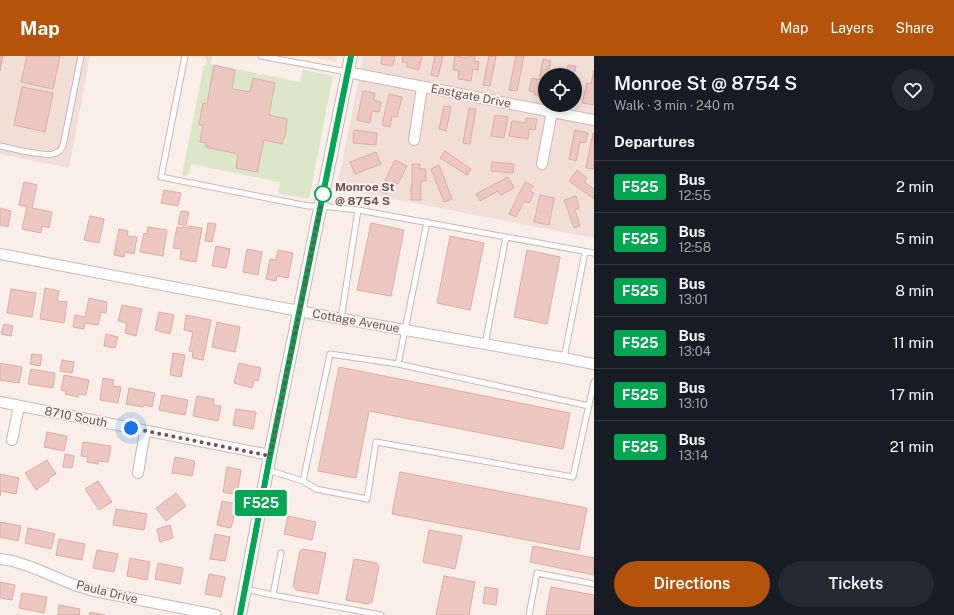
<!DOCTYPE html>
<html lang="en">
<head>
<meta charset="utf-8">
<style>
  :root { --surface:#171b24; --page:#242831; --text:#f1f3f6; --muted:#9ea1a6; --line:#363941; --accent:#b45309 }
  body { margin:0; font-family:"Public Sans",sans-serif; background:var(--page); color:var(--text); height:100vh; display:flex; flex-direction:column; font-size:15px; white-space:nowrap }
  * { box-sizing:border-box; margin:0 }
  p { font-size:13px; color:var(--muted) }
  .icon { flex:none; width:22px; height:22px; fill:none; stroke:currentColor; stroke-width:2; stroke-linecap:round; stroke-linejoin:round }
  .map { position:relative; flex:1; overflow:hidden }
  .details { display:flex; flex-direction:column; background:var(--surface); width:360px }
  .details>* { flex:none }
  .badge { padding:0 8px; border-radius:3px; font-size:14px; line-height:26px }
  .controls { position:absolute; left:538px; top:12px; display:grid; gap:8px }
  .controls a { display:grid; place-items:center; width:44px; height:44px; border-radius:50%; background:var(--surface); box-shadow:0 2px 10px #0003; font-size:20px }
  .you { position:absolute; width:20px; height:20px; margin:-10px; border:3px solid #fff; border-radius:50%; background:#1a73e8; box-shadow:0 0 0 6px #1a73e833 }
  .map>.badge { position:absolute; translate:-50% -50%; box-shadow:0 0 0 2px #fff }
  h2 { padding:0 20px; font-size:15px; line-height:36px }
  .round { display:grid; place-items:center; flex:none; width:42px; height:42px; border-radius:21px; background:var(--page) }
  .summary { display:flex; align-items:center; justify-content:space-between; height:68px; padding:0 20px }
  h1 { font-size:19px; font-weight:600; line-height:30px }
  .primary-button { display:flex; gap:8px; margin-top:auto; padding:8px 20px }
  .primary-button a { flex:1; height:46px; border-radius:24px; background:var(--accent); color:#fff; font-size:16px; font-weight:600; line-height:46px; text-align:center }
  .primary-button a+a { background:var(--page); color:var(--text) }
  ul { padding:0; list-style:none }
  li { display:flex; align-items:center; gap:12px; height:52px; padding:0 20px; border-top:1px solid var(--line) }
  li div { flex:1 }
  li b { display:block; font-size:15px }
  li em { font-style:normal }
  li .badge { min-width:44px; font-weight:700; text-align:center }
  header { display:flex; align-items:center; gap:24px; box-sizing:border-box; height:56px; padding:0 20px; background:var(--accent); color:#fff }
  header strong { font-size:19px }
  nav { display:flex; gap:22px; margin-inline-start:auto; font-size:14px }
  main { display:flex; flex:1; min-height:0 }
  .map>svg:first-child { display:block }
</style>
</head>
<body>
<header>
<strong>Map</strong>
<nav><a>Map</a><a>Layers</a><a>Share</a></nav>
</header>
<main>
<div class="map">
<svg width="594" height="559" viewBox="0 0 594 559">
  <rect width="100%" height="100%" fill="#faeee8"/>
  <!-- residential -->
  <path fill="#f1dfd7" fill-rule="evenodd" d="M0,0H90L69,112L0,98Z
    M307,0H337L336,6Z
    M363,0H594V182L337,132ZM545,19H575V49H545Z"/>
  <!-- green -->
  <path fill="#dce6c8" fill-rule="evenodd" d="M205,0H212L211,8L300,26L303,14L333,20L309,143L278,137L280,126L191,108L189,118L185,120L182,119L204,9H206L207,4L205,2ZM214,9L235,14L232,33L250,36L253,22L275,27L269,59L287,63L286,76L282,88L264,84L257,116L236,112L238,98L206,91V87L200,85L203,69L199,68L203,47L207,48Z"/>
  <!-- building -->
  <path fill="#edc8c2" stroke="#deaca5" d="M0,0H3L0,15Z
    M27,0H60L53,33L21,26Z
    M382,0H395L393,10L381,8Z
    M403,0H422L419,14L407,11L408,7L402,6Z
    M435,0H443L438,21L431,19Z
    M455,0L467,2V0H475L474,5L479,6L478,14L473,13L471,25L458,23L459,15L453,14Z
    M489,0H496L490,30L483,29Z
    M516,0H524L517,35L509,34Z
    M543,3L551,5L548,19H545V33L543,41L535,39V36L529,35L532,22L539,24Z
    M214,9L235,14L232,33L250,36L253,22L275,27L269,59L287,63L286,76L282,88L264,84L257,116L236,112L238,98L206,91V87L200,86L203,69H199L203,47L207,48Z
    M568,9L576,10L574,19H566Z
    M594,14V49L582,47L587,27L591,28Z
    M22,31L53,37L45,76L14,69Z
    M363,35L375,37L374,44L381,46L379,56L372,55L370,67L357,64Z
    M389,38L402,41L397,61L392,60L390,71L382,69Z
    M444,50L451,51L446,75L439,73Z
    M469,52L476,53L470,88L463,87Z
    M495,59L508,61L504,82L491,80Z
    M526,62L537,63L535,74L529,73L528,83L509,80L512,65L526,67Z
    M354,74L377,77L376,89L353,87Z
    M575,74L588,77L585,87L580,86L576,105L569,103Z
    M593,77H594V113L586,112Z
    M445,95L471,113L467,119L440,102Z
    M376,96L381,108L355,118L350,106Z
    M395,104L407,110L398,128L392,125L386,138L380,135Z
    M492,106L514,108L513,117L491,115Z
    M412,108H420V113H426V125H421V144H411V129H412Z
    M439,109L452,143L444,146L431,113Z
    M577,114L587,122L584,126L594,133V143L569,125Z
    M508,121L514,132L501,139L498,135L480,145L476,138Z
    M24,126L37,129L32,152L52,156L49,172L42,170L41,177L22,173L27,151L19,149Z
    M525,126L533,130L530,135L534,137L529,147L524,145L516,161L509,158Z
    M164,134L181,137L178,150L161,147Z
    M540,139L554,142L549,169L534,166Z
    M576,140L579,152L575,154L580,170L574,172L564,144Z
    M0,152L11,155L8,171L0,169Z
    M181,155L189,156L186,170L178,168Z
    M90,160L104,163L99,187L84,184Z
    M208,167L216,168L212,186L205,185Z
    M371,167L404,174L391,240L357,234Z
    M188,170L202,172L196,206L180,203L181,193L173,192L177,171L187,172Z
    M148,171L167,174L163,200L140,196L144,177L147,178Z
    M119,173L128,175L127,180L137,181L134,198L125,196L124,201L114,199Z
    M450,180L484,187L470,254L437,247Z
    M216,190L230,193L226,212L212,210Z
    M247,193L262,196L258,219L243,216Z
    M278,194L293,197L288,222L277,220L276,225L266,223L270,203L276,204Z
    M527,194L560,201L547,268L514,261Z
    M45,232L59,235L57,245L67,246L64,267L40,263Z
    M11,233L36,237L32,261L7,257Z
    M89,242L107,246L106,257L101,256L98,269L85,267L84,273L73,271L75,259L85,261Z
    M122,249L142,253L136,280L125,277L127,267L118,265Z
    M159,256L174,259L170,278L155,274Z
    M186,259L211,264L203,304L192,302L193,296L189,295L193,276L184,274Z
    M217,266L240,271L235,296L212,291Z
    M4,268L13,270L11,280L1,278Z
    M106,278L118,281L115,292L104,290Z
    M173,297L185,299L181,321L170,319Z
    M32,298L42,299L40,310L30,308Z
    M62,304L74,306L72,317L60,315Z
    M0,307L22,311L19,327L0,324Z
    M239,307L261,312L258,325L254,324L252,332L234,327Z
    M339,311L570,357L563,393L369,355L356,422L318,415Z
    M31,313L55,317L53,332L28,328Z
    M64,319L89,324L86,339L79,338L78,341L65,338L66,335L61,334Z
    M103,322L114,324L113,330L121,331L118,347L100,344Z
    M129,332L155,337L152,351L144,349L143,351L126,348Z
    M162,339L188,344L185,359L159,354Z
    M197,340L214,343L213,349L221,350L218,365L193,360Z
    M236,353L256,356L253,373L233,369Z
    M47,376L67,380L64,395L44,391Z
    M83,386L111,390L108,406L98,405V408L87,406L88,401L81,400Z
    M65,398L74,400L72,412L63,411Z
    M175,401L195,405L192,420L172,417Z
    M47,404L56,418L48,423L49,425L36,434L25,417Z
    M227,411L241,414L237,439L223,436Z
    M400,416L587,452L579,494L392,458Z
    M0,418L19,422L16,438L1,435L0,440Z
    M98,425L112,446L99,454L85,433Z
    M176,437L186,450L166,465L156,452Z
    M222,445L237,448L231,472L217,469Z
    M116,453L147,458L144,474L113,469Z
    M288,460L316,466L312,484L284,478Z
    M0,466L21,470L18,485L0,481Z
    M170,469L173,482L160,486L157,473Z
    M28,472L55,478L51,493L25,487Z
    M429,474L462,480L455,513L423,506Z
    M215,478L230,481L225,505L210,503Z
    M59,483L85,488L82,504L56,499Z
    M533,490L594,502V519L530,506Z
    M303,493L326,497L318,538L296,534L293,530L300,495Z
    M97,494L118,498L114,516L93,512Z
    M130,502L150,506L147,524L127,520Z
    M354,503L377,507L379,511L372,546L368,548L346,544Z
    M158,507L183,512L180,528L155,523Z
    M209,518L225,521L221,541L205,538Z
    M444,520L475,526L469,559H436Z
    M0,526L15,529L12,544L0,542Z
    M485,531L498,533L496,549L483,547Z
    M551,531L594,539V559H546Z
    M22,537L47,541L44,557L19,552Z
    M59,549L80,553L79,559H58Z
    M90,556L105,559H89Z"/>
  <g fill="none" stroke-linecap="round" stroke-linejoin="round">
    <!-- service casing -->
    <g stroke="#cdb7b2" stroke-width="7">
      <path id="service" d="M185,0L161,121L308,150H321L358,154L594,197
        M261,0L347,16
        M0,90C11,92 44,101 53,98C59,97 63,92 64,85L81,0
        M341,263L358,154
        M485,288L506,181
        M564,302L585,196
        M398,308L589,350
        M268,414L303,425L316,433L367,443L376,386L573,421L594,326
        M303,425L330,298L398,308L427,166
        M245,533L273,539L281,497
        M273,539L381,559
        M529,559L537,517L594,528"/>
    </g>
    <!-- minor casing -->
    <g stroke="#cdb7b2" stroke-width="12">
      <path id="minor" d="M347,16L594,64
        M414,84L422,31
        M542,108L552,56
        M0,198L320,259L564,302L594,308
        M0,346L270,399
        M12,384L19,350
        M138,417L145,375
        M0,503L13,505L34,512L74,529L94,535L216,559"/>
    </g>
    <!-- tertiary casing -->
    <g stroke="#cdb7b2" stroke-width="14">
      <path id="tertiary" d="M240,559L270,399L351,0"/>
    </g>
    <!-- service -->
    <use href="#service" stroke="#fff" stroke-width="5"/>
    <!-- minor -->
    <use href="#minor" stroke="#fff" stroke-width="10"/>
    <!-- tertiary -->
    <use href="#tertiary" stroke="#fff" stroke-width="12"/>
  </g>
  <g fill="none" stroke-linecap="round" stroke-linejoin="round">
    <!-- line casing -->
    <g stroke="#fff" stroke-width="9">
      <path id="line" d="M240,559L270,400L351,0"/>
    </g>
    <!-- line -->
    <use href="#line" stroke="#00a651" stroke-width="6"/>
    <!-- walk -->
    <path stroke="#72524f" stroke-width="4" stroke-dasharray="0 7.2" d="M131,372L270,400L324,135L323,138"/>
  </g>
  <!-- markers -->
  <circle fill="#fff" stroke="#00a651" stroke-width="2" cx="323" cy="138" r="8"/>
  <g text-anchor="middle" stroke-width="3.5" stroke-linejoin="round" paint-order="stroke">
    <!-- street labels -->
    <g font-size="12" fill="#72524f" stroke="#fdf3ee">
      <text transform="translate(471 40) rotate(11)" y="4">Eastgate Drive</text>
      <text transform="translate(356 265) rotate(10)" y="4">Cottage Avenue</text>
      <text transform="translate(76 361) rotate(11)" y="4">8710 South</text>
      <text transform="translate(107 536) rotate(14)" y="4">Paula Drive</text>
    </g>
    <!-- stop labels -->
    <g font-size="12" font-weight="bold" fill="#72524f" stroke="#fdf3ee" text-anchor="start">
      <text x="335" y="135">Monroe St<tspan x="335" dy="14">@ 8754 S</tspan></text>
    </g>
  </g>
</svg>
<div class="controls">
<a><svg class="icon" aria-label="locate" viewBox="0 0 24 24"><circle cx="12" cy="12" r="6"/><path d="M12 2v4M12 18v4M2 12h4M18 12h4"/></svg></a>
</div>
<div class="you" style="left:131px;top:372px"></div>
<b class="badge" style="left:261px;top:447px;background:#00a651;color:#fff">F525</b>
</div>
<section class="details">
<div class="summary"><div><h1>Monroe St @ 8754 S</h1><p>Walk · 3 min · 240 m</p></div><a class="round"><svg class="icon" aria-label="heart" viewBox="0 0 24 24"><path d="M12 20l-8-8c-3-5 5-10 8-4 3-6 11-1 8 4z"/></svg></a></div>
<h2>Departures</h2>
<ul>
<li><span class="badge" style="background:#00a651;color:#fff">F525</span><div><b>Bus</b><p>12:55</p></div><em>2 min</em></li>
<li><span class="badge" style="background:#00a651;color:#fff">F525</span><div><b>Bus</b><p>12:58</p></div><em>5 min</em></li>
<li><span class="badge" style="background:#00a651;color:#fff">F525</span><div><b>Bus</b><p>13:01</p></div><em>8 min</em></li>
<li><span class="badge" style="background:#00a651;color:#fff">F525</span><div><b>Bus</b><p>13:04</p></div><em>11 min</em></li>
<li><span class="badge" style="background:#00a651;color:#fff">F525</span><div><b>Bus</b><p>13:10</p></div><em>17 min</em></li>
<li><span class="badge" style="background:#00a651;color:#fff">F525</span><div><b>Bus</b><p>13:14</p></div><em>21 min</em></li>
</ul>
<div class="primary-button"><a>Directions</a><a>Tickets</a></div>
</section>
</main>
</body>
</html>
